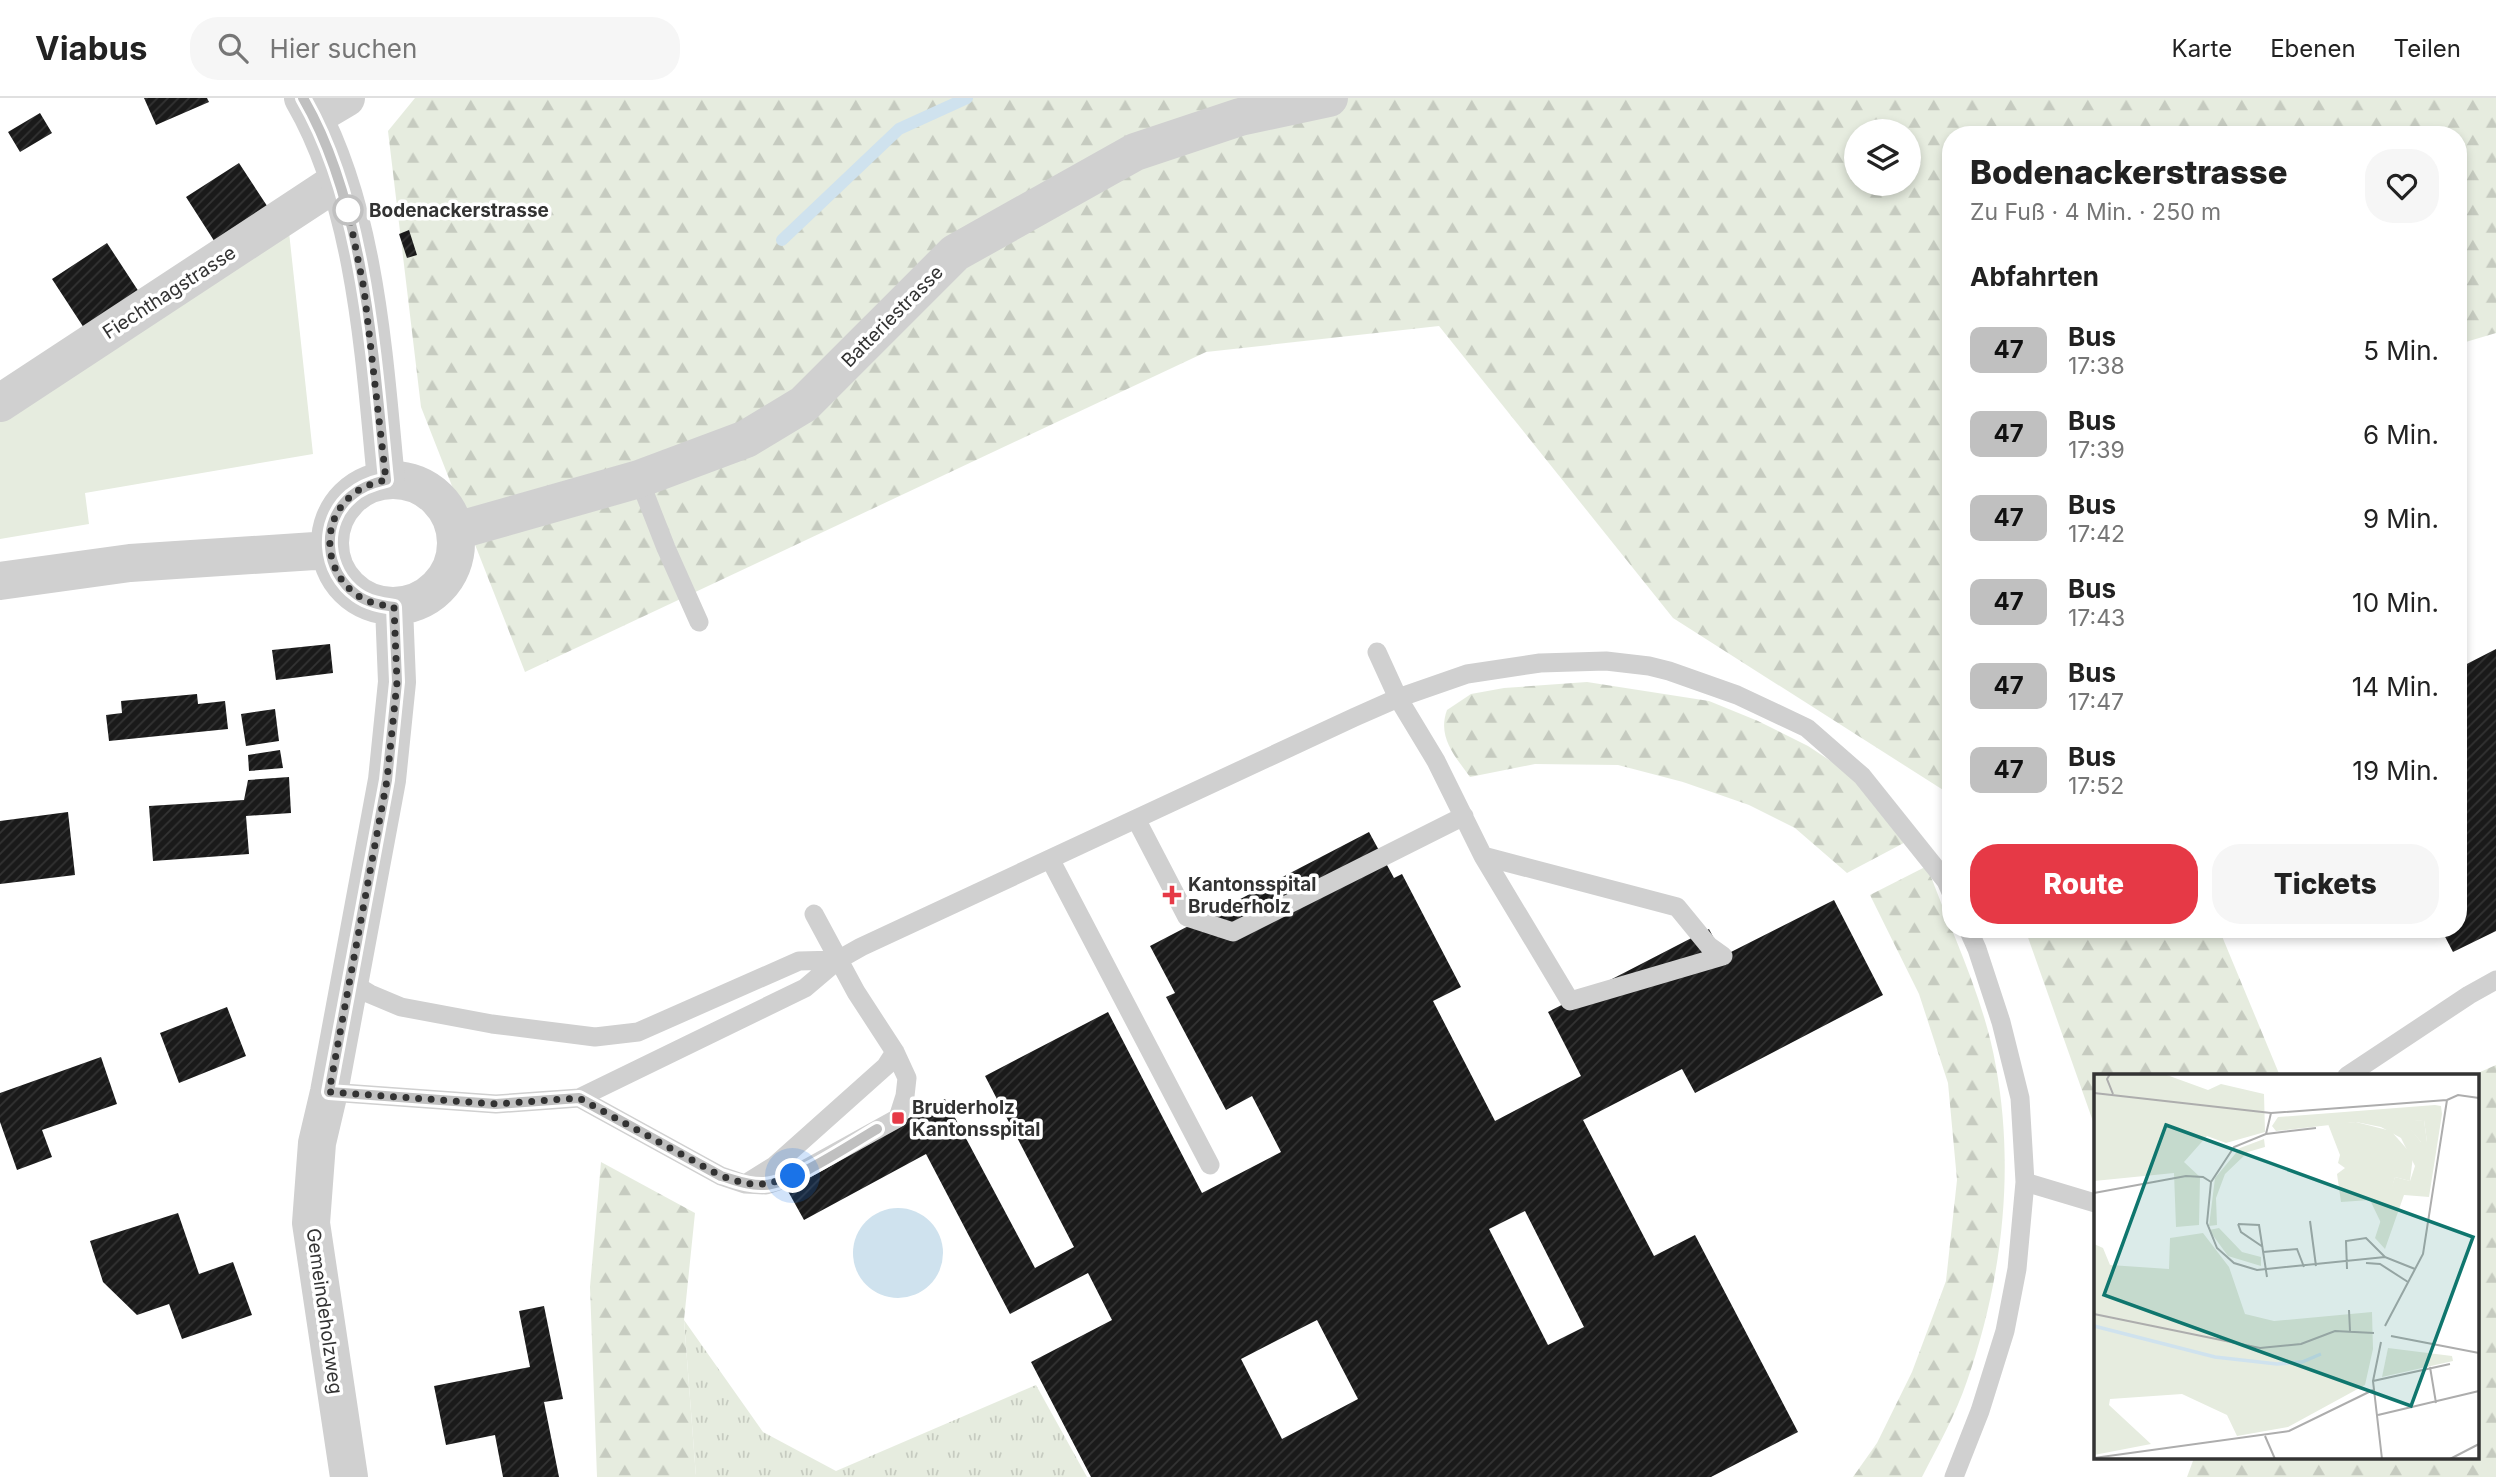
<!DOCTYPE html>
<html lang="de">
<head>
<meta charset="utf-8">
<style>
  :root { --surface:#fff; --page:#f6f6f6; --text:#222; --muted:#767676; --line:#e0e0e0; --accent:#e63946 }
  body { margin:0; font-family:Inter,sans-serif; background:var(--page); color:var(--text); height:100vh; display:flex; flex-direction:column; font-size:26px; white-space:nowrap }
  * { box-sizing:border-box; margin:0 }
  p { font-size:23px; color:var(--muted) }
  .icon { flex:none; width:38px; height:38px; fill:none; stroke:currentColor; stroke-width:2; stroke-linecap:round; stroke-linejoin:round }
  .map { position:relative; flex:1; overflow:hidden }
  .details { position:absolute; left:1942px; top:28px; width:525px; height:812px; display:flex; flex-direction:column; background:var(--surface); border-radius:28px; box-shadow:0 4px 10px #0003 }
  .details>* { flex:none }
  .badge { padding:0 14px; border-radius:10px; font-size:24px; line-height:46px }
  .controls { position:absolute; left:1844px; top:21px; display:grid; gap:14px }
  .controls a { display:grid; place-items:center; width:77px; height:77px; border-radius:50%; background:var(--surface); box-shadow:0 4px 10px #0003; font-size:35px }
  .you { position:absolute; width:35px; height:35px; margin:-18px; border:5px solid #fff; border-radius:50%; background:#1a73e8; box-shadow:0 0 0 10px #1a73e833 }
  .map>.badge { position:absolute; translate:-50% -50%; box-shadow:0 0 0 4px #fff }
  h2 { padding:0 28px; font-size:26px; line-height:63px }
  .round { display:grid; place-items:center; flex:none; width:74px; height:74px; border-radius:28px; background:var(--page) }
  .head { display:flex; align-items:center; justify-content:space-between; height:119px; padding:0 28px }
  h1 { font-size:33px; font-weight:800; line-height:52px }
  .cta { display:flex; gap:14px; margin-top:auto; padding:14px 28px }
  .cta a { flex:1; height:80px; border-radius:28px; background:var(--accent); color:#fff; font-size:28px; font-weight:800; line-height:80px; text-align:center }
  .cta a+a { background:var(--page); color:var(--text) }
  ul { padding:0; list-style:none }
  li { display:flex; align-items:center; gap:21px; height:84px; padding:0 28px }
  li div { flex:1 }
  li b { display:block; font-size:26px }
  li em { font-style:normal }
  li .badge { min-width:77px; font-weight:700; text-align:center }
  header { display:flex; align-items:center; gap:42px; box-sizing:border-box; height:98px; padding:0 35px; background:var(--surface); border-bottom:2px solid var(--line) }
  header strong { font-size:33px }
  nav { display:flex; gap:38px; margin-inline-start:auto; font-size:24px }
  .search { width:490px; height:63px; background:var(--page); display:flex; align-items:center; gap:18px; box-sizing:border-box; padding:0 24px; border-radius:28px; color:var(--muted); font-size:26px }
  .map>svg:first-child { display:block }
</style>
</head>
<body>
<header>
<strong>Viabus</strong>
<div class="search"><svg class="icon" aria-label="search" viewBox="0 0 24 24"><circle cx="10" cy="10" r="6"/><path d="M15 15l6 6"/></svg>Hier suchen</div>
<nav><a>Karte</a><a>Ebenen</a><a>Teilen</a></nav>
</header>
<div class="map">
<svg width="2496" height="1379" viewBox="0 0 2496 1379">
  <defs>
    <pattern id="grass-tufts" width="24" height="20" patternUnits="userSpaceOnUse" patternTransform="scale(1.75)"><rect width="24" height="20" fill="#e6ecdf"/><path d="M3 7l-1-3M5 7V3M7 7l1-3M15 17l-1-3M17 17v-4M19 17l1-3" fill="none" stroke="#c6cbc0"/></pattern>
    <pattern id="forest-firs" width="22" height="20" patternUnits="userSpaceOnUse" patternTransform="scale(1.75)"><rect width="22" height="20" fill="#e6ecdf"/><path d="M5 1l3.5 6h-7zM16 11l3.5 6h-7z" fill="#c6cbc0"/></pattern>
    <pattern id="building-hatch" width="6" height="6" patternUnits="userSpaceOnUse" patternTransform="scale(1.75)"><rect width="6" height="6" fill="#1a1a1a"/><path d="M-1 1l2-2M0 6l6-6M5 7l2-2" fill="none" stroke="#333"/></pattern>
  </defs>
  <rect width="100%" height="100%" fill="#fff"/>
  <!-- grass -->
  <path fill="url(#grass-tufts)" d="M684,1222L763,1334L836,1373L1036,1287L1087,1379H696Z"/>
  <!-- forest -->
  <path fill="url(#forest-firs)" fill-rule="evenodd" d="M415,0H2496V235L2459,246V37H1951V697L1673,520L1439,228L1206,254L525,574L421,309L388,33ZM1857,33H1909V86H1857Z
    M1587,584L1709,603L1758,623L1808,648L1855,679L1915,739L1847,775L1795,730L1749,707L1683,684L1618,667L1535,666L1470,679C1455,658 1437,639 1447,612L1471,596L1504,590Z
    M1927,768C1951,834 1984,899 1996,969C2015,1073 2002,1183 1967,1283C1956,1316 1938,1348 1922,1379H1853L1877,1345L1912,1274L1946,1183L1957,1082L1948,985L1919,896L1870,797Z
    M2025,831H2219L2280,978H2095V1029Z
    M2496,967V1379H2187L2194,1360H2477V978H2471Z
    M601,1064L695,1115L684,1222L696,1379H597L590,1189Z"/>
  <!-- park -->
  <path fill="#e6ecdf" d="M289,134L313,356L85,395L89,426L0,441V315Z"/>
  <!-- water -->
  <path fill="#cfe2ee" d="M853 1155a45 45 0 1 1 90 0a45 45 0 1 1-90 0Z"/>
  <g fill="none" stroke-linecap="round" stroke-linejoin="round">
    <!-- stream -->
    <path stroke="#cfe2ee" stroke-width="12" d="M782,142L899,31L967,0"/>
  </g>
  <!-- building -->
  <path fill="url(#building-hatch)" fill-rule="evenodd" d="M144,0H207L209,4L156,27Z
    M40,15L52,35L20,54L8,34Z
    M239,65L273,117L220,152L186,99Z
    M409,132L417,157L407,160L399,136Z
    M107,145L139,194L84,230L52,181Z
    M330,546L333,575L276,582L272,552Z
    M2496,551V833L2453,854L2441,831H2459V570Z
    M197,596L198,606L225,603L228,631L109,643L106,617L122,615L121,603Z
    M275,611L279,643L246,648L241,616Z
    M280,652L283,670L249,673L248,657Z
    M289,679L291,715L246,718L249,756L153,763L149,708L244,702L248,682Z
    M68,714L75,777L0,786V723Z
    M1369,734L1394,780L1402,776L1461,889L1433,903L1495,1023L1581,978L1548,914L1709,831L1723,858L1834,802L1883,897L1695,995L1682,971L1583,1022L1654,1158L1695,1137L1798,1334L1711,1379H1091L1031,1264L1112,1222L1088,1175L1010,1216L926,1056L804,1122L784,1086L945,1001L1035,1170L1074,1149L985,978L1108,914L1202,1095L1281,1054L1252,998L1226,1012L1166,899L1175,895L1150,848ZM1525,1113L1584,1229L1548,1247L1489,1131ZM1317,1222L1358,1301L1282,1341L1241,1261Z
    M227,909L246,958L179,985L160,935Z
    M101,959L117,1006L42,1032L52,1059L17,1072L0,1024V995Z
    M178,1115L199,1176L233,1164L252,1217L182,1241L169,1206L137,1217L103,1184L90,1143Z
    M544,1208L563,1301L544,1304L559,1379H503L495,1337L446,1347L434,1288L530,1269L519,1213Z"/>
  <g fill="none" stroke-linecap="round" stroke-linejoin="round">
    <!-- service -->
    <path stroke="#d0d0d0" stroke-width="19" d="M639,381L666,450L699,524
      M1377,554L1398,600L1436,663L1483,758L1570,903L1723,858
      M1136,721L1187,819L1233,834L1464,718
      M1483,758L1677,809L1709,848L1723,858
      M1050,761L1210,1067
      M350,884L370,896L401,909L492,926L595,939L638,934L799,863L838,862
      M2347,978L2469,897L2496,882
      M329,994L496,1006L579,1000L805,890L838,862L861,849L1355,619L1398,600L1467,576L1540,565L1606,563L1649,568L1669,573L1737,597L1807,630L1862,678L1946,783L1951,794
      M579,1000L721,1078L745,1086L766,1087L793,1078L898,1020L905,998L907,980L895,954L856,894L814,816
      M2025,1084L2095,1105
      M745,1086L774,1068L886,968L895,954
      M1954,1379L1980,1313L2005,1233L2017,1171L2025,1084L2020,1000L2001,924L1977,851L1968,831"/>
    <!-- minor -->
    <path stroke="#d0d0d0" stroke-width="38" d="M314,19L346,0
      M0,305L338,83
      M330 445a63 63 0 1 1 126 0a63 63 0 1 1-126 0Z
      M456,433L639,381L746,341L804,306L955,155L1135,54L1240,19L1329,0
      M0,483L130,465L330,452
      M349,1379L311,1125L317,1045L329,994L387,682L397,584L394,509"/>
    <!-- tertiary -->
    <path stroke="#d0d0d0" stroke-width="38" d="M303,0C366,108 374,259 386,382"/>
  </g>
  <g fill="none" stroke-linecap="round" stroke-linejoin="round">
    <!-- line casing -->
    <g stroke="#fff" stroke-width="16">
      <path id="line" d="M303,0C365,106 374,261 386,382C373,385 361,389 351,398C320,424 324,474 357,497C368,505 381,507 394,509L397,584L387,682L329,994L496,1006L579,1000L721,1078C735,1082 749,1088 764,1087C792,1086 851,1046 877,1031"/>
    </g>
    <!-- line -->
    <use href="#line" stroke="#c0c0c0" stroke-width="10"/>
    <!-- walk -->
    <path stroke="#333" stroke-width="7" stroke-dasharray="0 12.6" d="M348,112L364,191L386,382C373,385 361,389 351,398C320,424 324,474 357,497C368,505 381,507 394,509L397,584L387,682L329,994L496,1006L579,1000L721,1078C754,1089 760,1089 793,1078"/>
  </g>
  <!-- markers -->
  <circle fill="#fff" stroke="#c0c0c0" stroke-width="3.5" cx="348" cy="112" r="14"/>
  <g fill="#e63946" stroke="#fff" stroke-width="2.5">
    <path d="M1168.5 786.5h7v7h7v7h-7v7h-7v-7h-7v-7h7z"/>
    <rect x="891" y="1013" width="14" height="14" rx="3.5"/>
  </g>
  <g text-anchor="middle" stroke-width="7" stroke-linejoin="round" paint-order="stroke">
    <!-- stop labels -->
    <g font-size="19" font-weight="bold" fill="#333" stroke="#fff" text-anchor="start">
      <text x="369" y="119">Bodenackerstrasse</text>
    </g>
    <!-- street labels -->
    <g font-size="19" fill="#333" stroke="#fff">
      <text transform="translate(169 194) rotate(-33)" y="7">Fiechthagstrasse</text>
      <text transform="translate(892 218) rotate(-45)" y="7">Batteriestrasse</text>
      <text transform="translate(325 1213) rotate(82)" y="7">Gemeindeholzweg</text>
    </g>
    <!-- poi labels -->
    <g font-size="19" font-weight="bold" fill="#333" stroke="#fff" text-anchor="start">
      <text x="1188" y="793">Kantonsspital<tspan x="1188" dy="22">Bruderholz</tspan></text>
      <text x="912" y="1016">Bruderholz<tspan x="912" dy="22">Kantonsspital</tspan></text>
    </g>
  </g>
  <!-- overview -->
  <g transform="translate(2094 976)">
    <rect width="385" height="385" fill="#fff"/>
    <path d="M330,46L333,68H327L309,47ZM262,48L297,57L319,82L316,107L301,103L288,151L276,126L247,128L243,100L251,94L244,89L246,81L234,50Z" fill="#e6ecdf"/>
    <path d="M0,0H70L114,16L127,10L170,20L171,58L132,69L113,62L90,88L106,103L105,151L82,153L80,99L0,107ZM341,31L347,32L348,40L335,123L310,121L291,175L281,164L301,103L316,107L321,92L307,64L287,53L262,48L182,57L178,52L184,43ZM330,46L333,68H327L311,48ZM170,65L171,73L154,78L131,100L122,124L123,151L115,152L121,104L146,74ZM125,154L148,178L167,183V192L134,182L115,156ZM109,159L135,193L151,240L180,247L278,238L279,275L271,311L194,353L143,362L133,341L88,320L16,325L15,331L57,370L0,381V170L9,174L16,191L75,195L76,164Z" fill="#e6ecdf" fill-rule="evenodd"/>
    <path d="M294,274L358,282L359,287L288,303Z" fill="#e6ecdf"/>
    <path fill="none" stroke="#cfe2ee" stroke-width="3.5" d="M0,252L121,283L183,290L208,288L227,280"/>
    <path fill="none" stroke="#adadad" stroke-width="2" d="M16,0L13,5L19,20M0,19L177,39L353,26M353,26L364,21L385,24M177,39L172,60L140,73L117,108L113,149L123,174L140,189L163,196L291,183L321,195M172,60L222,54M0,119L92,102L109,103L117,108M216,147L222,192M144,150L165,151L173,203M144,150L147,158L169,173M169,178L203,175L210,193M272,189L286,190L314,208M253,195L252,167L272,164L291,183M255,236L256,257M0,240L166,274L207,270L241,257L280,259M291,252L329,180L353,26M297,262L385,279M287,268L279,307L288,385M336,293L342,329M279,307L356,290M284,341L385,317M171,362L181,385M0,384L195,357L279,316M356,385L385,370"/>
    <path fill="#0f766e" fill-opacity="0.15" stroke="#0f766e" stroke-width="3.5" d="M72,51L379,163L317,332L10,221Z"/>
    <rect width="385" height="385" fill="none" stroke="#333" stroke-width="3.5"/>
  </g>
</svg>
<div class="controls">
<a><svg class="icon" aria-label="layers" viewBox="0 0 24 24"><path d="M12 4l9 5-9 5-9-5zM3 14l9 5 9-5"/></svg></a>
</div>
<div class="you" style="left:793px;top:1078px"></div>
<section class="details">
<div class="head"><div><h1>Bodenackerstrasse</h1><p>Zu Fuß · 4 Min. · 250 m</p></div><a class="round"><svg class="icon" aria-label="heart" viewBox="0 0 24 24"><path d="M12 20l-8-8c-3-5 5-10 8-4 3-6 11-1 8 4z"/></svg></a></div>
<h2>Abfahrten</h2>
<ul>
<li><span class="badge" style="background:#c0c0c0;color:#111">47</span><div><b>Bus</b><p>17:38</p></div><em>5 Min.</em></li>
<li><span class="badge" style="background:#c0c0c0;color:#111">47</span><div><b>Bus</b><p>17:39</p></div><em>6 Min.</em></li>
<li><span class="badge" style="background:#c0c0c0;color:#111">47</span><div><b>Bus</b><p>17:42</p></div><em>9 Min.</em></li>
<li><span class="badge" style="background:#c0c0c0;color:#111">47</span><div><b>Bus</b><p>17:43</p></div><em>10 Min.</em></li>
<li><span class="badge" style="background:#c0c0c0;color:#111">47</span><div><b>Bus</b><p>17:47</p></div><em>14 Min.</em></li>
<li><span class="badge" style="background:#c0c0c0;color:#111">47</span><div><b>Bus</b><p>17:52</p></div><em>19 Min.</em></li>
</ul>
<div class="cta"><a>Route</a><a>Tickets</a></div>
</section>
</div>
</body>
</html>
